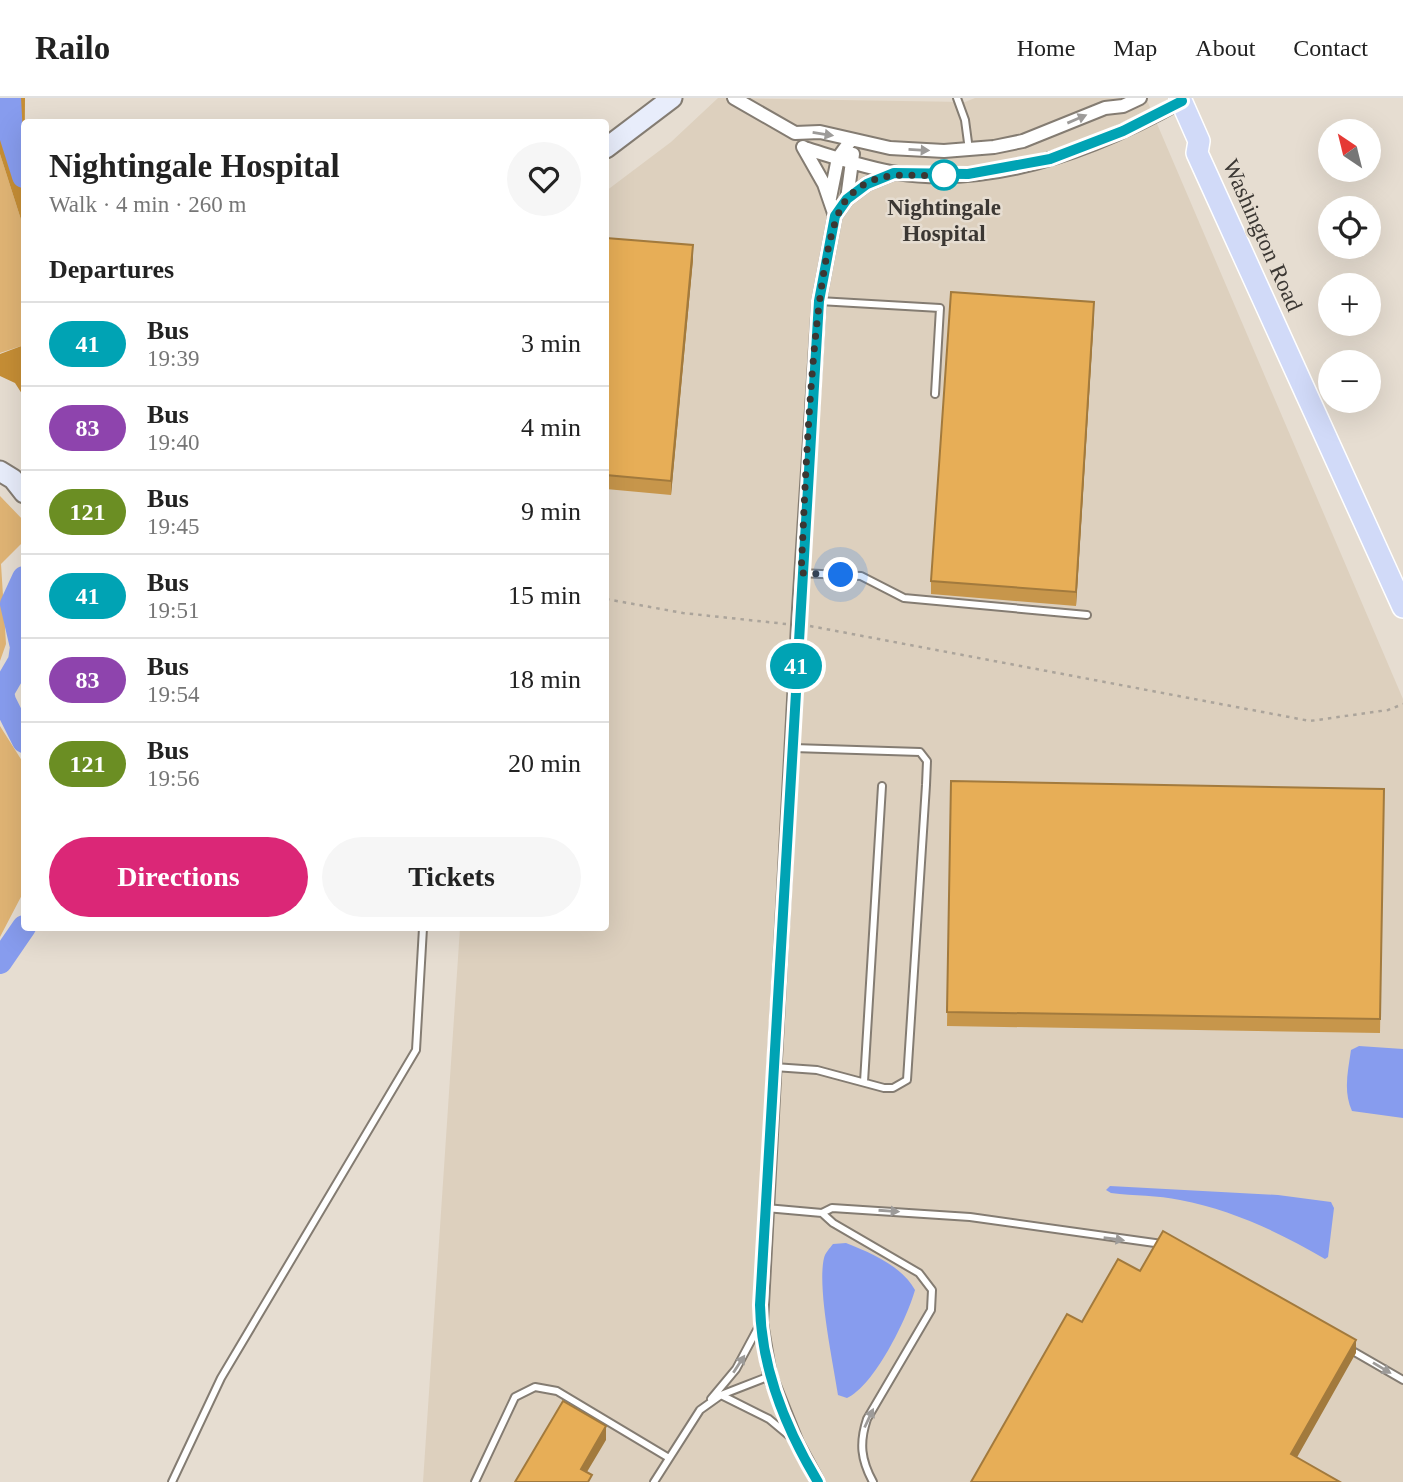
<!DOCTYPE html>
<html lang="en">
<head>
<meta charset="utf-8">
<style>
  :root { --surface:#fff; --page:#f6f6f6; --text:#222; --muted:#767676; --line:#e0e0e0; --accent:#db2777 }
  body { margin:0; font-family:"Times New Roman",serif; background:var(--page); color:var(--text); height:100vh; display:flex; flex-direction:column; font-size:26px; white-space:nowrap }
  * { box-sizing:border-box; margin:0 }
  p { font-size:23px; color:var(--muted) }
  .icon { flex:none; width:38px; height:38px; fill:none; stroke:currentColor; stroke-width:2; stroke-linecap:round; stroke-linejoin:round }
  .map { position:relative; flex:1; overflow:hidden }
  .drawer { position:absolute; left:21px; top:21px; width:588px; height:812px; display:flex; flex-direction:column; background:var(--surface); border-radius:7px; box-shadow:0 7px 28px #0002 }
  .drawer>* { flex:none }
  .badge { padding:0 14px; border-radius:23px; font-size:24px; line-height:46px }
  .needle { width:46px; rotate:325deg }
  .fabs { position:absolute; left:1318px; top:21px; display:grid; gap:14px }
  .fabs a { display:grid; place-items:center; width:63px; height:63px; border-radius:50%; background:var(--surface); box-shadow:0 7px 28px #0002; font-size:35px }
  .you { position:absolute; width:35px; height:35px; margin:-18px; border:5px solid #fff; border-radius:50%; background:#1a73e8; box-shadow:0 0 0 10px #1a73e833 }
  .map>.badge { position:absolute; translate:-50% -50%; box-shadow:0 0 0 4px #fff }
  h2 { padding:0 28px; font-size:26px; line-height:63px }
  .round { display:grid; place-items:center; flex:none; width:74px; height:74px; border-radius:37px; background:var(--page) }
  .headline { display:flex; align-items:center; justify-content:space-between; height:119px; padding:0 28px }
  h1 { font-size:33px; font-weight:600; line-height:52px }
  .button { display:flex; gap:14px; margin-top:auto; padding:14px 28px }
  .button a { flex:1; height:80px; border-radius:42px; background:var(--accent); color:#fff; font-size:28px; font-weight:600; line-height:80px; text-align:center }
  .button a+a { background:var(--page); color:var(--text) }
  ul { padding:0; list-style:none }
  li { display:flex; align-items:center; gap:21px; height:84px; padding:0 28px; border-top:2px solid var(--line) }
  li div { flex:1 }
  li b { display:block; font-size:26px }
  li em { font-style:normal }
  li .badge { min-width:77px; font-weight:700; text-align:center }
  header { display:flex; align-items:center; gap:42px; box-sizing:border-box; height:98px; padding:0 35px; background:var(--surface); border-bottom:2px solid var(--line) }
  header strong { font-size:33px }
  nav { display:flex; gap:38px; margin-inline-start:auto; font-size:24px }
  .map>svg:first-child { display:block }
</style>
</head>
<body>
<header>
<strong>Railo</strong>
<nav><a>Home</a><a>Map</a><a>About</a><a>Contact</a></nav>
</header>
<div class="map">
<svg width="1403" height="1384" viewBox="0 0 1403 1384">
  <rect width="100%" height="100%" fill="#e6ddd1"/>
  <!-- built -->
  <path fill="#ddd0be" d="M718,0L965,4L975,0H1146L1403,601V1384H423L460,830H606V93L671,44Z"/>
  <!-- green -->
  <path fill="#e0b474" d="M0,56L24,131V247L0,255Z
    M0,398L24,423V443L1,466L6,546L0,563Z
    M0,628L24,666V793L0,839Z"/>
  <!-- forest -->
  <path fill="#c68e35" d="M0,0H25L24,131L0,56Z
    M24,247V299L15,285L0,278V256Z"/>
  <!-- water -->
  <path fill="#879cee" d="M1359,948L1403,951V1020L1352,1013C1343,993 1348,973 1351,952Z
    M1110,1088L1278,1097L1331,1104L1334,1110L1328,1159L1325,1161C1279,1134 1232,1112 1180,1102C1158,1097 1134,1098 1111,1095L1106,1092Z
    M846,1145C871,1155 902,1168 915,1192C907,1221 874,1288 847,1300L838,1297C833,1264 817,1190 824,1160C825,1155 830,1150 833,1146Z"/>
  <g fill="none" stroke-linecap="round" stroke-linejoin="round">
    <!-- river -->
    <path stroke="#879cee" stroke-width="24" d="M9,0L11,37L24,78
      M24,480L12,506L22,549L20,563L2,594L4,603L24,643
      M0,864L24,829"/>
    <!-- lane casing -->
    <g stroke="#847c72" stroke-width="10">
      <path id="lane" d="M957,0L965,22L969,52
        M819,203L940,210L935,296
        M801,475L861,478L904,500L1087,517
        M774,969L817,972L884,990H893L907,982L926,687L927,663L920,654L793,650
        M864,984L882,688
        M766,1110L822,1115L832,1110L970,1119L1162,1146
        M822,1115L833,1125L919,1175L932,1192L931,1212L867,1321C859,1345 861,1362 873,1384
        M1351,1252L1403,1282
        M721,1297L769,1321L793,1341
        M711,1301L736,1271L759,1228
        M172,1384L221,1280L416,952L423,830
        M475,1384L515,1299L535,1289L557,1293L669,1360
        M654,1384L700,1312L721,1297L770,1278"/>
    </g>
    <!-- street casing -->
    <g stroke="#847c72" stroke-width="16">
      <path id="street" d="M734,0L795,35L820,34L890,50L944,53L994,49L1023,43L1105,10L1123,8L1140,0
        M803,49L824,86L835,118
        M804,50C834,59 865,70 897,75C995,90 1097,51 1182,3
        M830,100L838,60L851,42
        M847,101L853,56
        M818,1384L797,1345L770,1278L761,1225L798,527L819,203L835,118L847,101L867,86L894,75"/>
    </g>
    <!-- secondary casing -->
    <g stroke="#847c72" stroke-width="23">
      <path id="secondary" d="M606,50L672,0
        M0,373L13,381L24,395"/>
    </g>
    <!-- primary casing -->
    <g stroke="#fff" stroke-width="24">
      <path id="primary" d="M1180,0L1199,43L1197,55L1403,509"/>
    </g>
    <!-- path -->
    <path stroke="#aba49b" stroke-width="2.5" stroke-dasharray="3.5 5" stroke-linecap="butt" d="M606,501L683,515L786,526
      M810,528L1310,623L1388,612L1403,606"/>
    <!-- lane -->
    <use href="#lane" stroke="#fff" stroke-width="6"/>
    <!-- street -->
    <use href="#street" stroke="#fff" stroke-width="12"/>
    <!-- secondary -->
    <use href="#secondary" stroke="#e8edfb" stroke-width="19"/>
    <!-- primary -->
    <use href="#primary" stroke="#d1daf8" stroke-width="21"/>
  </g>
  <!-- wall -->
  <path fill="#c7964b" d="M606,140L693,161L671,397L606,391Z
    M1094,217L1076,508L931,496V483Z
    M951,683L1384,691L1380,935L947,928Z"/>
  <!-- shaded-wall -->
  <path fill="#a27a3d" d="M693,147V161L671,397V383Z
    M1094,204V217L1076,508V494Z
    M1356,1242V1255L1291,1370V1356Z
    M606,1328V1342L581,1384V1371Z"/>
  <!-- building -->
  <path fill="#e7ae57" stroke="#a27a3d" stroke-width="2" d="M606,140L693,147L671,383L606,377Z
    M951,194L1094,204L1076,494L931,483Z
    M951,683L1384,691L1380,921L947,914Z
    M1163,1133L1356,1242L1291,1356L1340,1384H971L1067,1216L1082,1224L1118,1161L1140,1173Z
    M563,1303L606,1328L581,1371L592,1377L588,1384H515Z"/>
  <!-- one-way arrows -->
  <defs><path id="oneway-solid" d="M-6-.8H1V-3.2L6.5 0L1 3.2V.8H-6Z" transform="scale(1.75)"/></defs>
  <g fill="#9d9b99">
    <use href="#oneway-solid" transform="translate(1077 21) rotate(-23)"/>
    <use href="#oneway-solid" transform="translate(823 36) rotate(9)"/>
    <use href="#oneway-solid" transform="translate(919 52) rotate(3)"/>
    <use href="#oneway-solid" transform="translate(889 1113) rotate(4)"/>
    <use href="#oneway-solid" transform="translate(1114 1141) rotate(8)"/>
    <use href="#oneway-solid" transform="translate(739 1266) rotate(-57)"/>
    <use href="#oneway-solid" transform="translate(1382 1270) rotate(31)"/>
    <use href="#oneway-solid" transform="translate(869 1320) rotate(-65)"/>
  </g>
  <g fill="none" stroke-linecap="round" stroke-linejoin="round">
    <!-- line casing -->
    <g stroke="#fff" stroke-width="16">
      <path id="line" d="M818,1384C786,1331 761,1270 760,1207L819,203L835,118L847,101L867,86L894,75L968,76L1050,61L1123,33L1182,3"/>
    </g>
    <!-- line -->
    <use href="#line" stroke="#00a3b4" stroke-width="10"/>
    <!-- walk -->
    <path stroke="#3b3733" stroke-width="7" stroke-dasharray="0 12.6" d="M841,477L801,475C805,408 811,144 846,102C875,68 906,80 944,77"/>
  </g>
  <!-- markers -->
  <circle fill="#fff" stroke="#00a3b4" stroke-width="3.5" cx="944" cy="77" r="14"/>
  <g text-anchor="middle" stroke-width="5" stroke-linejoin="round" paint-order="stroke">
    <!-- stop labels -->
    <g font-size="23" font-weight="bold" fill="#3b3733" stroke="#e6ddd1">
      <text x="944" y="117">Nightingale<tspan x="944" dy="26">Hospital</tspan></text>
    </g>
    <!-- street labels -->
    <g font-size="23" fill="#3b3733" stroke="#e6ddd1">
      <text transform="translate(1263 137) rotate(66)" y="8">Washington Road</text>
    </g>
  </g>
</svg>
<div class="fabs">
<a><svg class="needle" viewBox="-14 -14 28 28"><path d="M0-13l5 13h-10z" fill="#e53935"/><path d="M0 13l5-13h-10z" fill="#767676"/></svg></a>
<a><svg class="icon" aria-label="locate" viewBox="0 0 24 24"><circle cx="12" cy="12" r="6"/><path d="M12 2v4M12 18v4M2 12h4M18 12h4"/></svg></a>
<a>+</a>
<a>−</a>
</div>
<div class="you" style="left:841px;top:477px"></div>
<b class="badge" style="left:796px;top:568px;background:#00a3b4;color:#fff">41</b>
<section class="drawer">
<div class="headline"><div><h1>Nightingale Hospital</h1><p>Walk · 4 min · 260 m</p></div><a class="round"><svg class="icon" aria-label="heart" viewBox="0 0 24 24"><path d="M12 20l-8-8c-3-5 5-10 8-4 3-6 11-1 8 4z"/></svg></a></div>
<h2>Departures</h2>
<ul>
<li><span class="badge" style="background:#00a3b4;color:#fff">41</span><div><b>Bus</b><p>19:39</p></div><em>3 min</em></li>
<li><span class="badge" style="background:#8e44ad;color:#fff">83</span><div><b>Bus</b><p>19:40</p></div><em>4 min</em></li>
<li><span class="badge" style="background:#6b8e23;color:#fff">121</span><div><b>Bus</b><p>19:45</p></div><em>9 min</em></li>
<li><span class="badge" style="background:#00a3b4;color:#fff">41</span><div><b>Bus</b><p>19:51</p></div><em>15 min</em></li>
<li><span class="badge" style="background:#8e44ad;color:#fff">83</span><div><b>Bus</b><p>19:54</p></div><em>18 min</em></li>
<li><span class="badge" style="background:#6b8e23;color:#fff">121</span><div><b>Bus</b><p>19:56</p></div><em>20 min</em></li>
</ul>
<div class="button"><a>Directions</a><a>Tickets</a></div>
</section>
</div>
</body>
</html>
